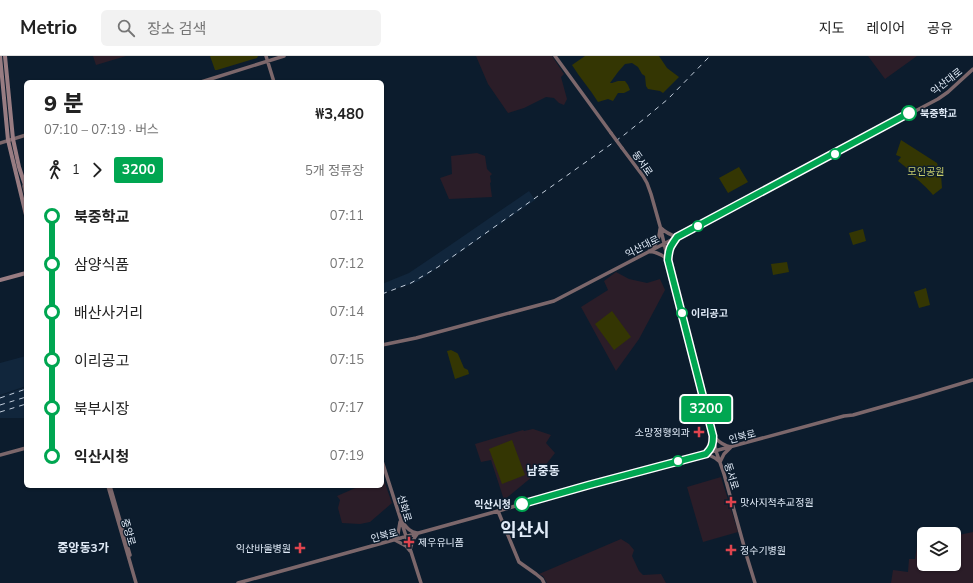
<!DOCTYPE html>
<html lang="ko">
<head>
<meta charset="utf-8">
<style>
  :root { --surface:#fff; --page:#f2f2f2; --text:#222; --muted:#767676; --line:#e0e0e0 }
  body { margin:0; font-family:"Nunito Sans","Noto Sans KR",sans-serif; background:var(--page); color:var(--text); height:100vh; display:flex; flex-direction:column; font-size:15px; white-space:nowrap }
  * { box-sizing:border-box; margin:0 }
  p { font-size:13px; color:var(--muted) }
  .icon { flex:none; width:22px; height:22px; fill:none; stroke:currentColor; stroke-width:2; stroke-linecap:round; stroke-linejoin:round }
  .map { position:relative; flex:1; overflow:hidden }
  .side { position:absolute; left:24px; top:24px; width:360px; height:408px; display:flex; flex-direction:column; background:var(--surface); border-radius:6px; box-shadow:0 1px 3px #0004 }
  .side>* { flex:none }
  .badge { padding:0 8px; border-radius:3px; font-size:14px; line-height:26px }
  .tools { position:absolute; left:917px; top:471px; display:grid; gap:8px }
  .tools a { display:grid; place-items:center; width:44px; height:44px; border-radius:6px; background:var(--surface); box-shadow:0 1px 3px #0004; font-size:20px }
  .map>.badge { position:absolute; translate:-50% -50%; box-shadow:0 0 0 2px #fff }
  .legs { display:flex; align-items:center; gap:6px; height:44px; padding:0 20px; font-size:13px }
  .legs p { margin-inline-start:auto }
  .headline { display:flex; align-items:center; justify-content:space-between; height:68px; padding:0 20px }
  h1 { font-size:22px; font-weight:800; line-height:30px }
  ul { padding:0 20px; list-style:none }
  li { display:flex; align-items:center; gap:14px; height:48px; font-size:15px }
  li i { display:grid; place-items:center; width:6px; height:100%; margin:0 5px; background:currentColor }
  li i::after { content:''; width:10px; height:10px; margin:-5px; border:3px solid; border-radius:50%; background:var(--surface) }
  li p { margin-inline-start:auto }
  li:first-child i { background:linear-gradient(#0000 50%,currentColor 0) }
  li:last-child i { background:linear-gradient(currentColor 50%,#0000 0) }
  header { display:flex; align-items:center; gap:24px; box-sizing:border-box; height:56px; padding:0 20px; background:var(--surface); border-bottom:1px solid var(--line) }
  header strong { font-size:19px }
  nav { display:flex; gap:22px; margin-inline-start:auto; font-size:14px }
  .search { width:280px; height:36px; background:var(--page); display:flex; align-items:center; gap:10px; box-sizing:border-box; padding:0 14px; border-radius:6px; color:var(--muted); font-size:15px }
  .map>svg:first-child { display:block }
</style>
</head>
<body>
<header>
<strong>Metrio</strong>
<div class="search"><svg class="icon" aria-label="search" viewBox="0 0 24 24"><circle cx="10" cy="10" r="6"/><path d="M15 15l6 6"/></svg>장소 검색</div>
<nav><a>지도</a><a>레이어</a><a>공유</a></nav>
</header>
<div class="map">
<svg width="973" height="527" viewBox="0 0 973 527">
  <rect width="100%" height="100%" fill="#0c1c2d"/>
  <!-- built -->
  <path fill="#11263c" d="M529,135L535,144L417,226L382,237V228L409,217L449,190Z
    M26,300V330L0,339V307Z
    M26,331V362H0V340Z"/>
  <!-- education -->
  <path fill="#2b1d28" d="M93,0H126L96,9Z
    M476,0H552L564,18L561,21L567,43L564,49L559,47L554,42L546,41L524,52L508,57L488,28Z
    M868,0H917L885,23Z
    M477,97L485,100L487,113L492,118L490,120L491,126L490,127L492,141L449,143L440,122L452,118L451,100Z
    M616,216L629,223L647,227L660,223L665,234L639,283L616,315L581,251L608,234L604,225Z
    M533,373L551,379L546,387L555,397L544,411L504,444L491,404L481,406L475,388L523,374L524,375Z
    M382,421L383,422L392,447L370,466L360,468L342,467L338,452L340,444L337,440L360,430H382Z
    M721,421L738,476L703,486L687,431Z
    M973,476V527H891L893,514L908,516L909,503H915L917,490L924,489V508H954V480Z
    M621,483L629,488L634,494L632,500L639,515L643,519L661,518L666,527H547L543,520L539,518Z"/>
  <!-- green -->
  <path fill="#343603" d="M210,0H258L257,2L217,14H215Z
    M585,0H659L667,12L679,21L663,37L660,35L648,33L646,30L645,20L642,18L638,11L632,7L625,8L618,16L610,27H612L618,25H625L628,29L630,34L624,37H618L613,45L608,43L598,46C590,33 580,22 572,9Z
    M901,84L937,107L941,119L942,132L933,139C929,134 917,122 912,120L913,117L898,105L901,101L896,99Z
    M739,111L748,126L728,137L719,122Z
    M863,173L866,185L853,189L849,177Z
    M787,206L789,216L773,219L771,208Z
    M926,232L930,249L919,252L914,236Z
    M612,255L631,281L614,294L595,268Z
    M451,294L457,297L458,298L464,312L468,314L469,318L455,323L447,295Z
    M512,384L525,419L502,428L489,393Z"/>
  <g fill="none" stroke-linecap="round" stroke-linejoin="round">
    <!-- secondary -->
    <path stroke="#7c676b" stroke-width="3.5" d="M266,0L274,26
      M555,0L611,77
      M201,26L284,0
      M0,87L26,79
      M622,92L643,120L647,127L651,138L660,170L668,204L711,369L716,395L724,418L747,501L755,527
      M24,130L26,139
      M661,172C666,177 671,179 677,181
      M652,192C658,186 659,182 660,173
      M649,195C657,196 661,198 667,203
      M668,201L669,193L676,183
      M382,289L416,282L554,245L677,181L938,43L948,36L973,13
      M707,397L712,390L713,385
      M707,398L715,402L720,406L724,398L731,391C724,390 719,386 714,381
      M0,399L26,392
      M382,405L421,527
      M108,430L136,527
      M110,430L130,499
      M498,455L519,506L536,518L542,523L544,527
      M400,466L398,478L395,484L406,490L410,495C411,487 413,483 418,477
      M403,467C407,472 410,476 417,477
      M238,527L498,455L589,429L844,360L853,359L920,340L973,324"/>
    <!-- primary -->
    <path stroke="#987c82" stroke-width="4" d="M0,0L8,84L26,159
      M5,0L13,83L19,111L26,132
      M0,224L26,217"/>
    <!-- rail -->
    <path stroke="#c4cfdd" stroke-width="1" stroke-dasharray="5 5" stroke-linecap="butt" d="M382,238L411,227L438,211L624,79L644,63L668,43L710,0
      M0,342L26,333
      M0,349L26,341
      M0,356L26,348"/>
    <!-- secondary-bridge -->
    <path stroke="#7c676b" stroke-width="3.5" d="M611,77L622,92"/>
  </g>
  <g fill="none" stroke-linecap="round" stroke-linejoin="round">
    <!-- line-1 casing -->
    <g stroke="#fff" stroke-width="9">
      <path id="line-1" d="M522,448L589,429L706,398C712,392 713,388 713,380L668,204C669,192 670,191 677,181L909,57"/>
    </g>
    <!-- line-1 -->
    <use href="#line-1" stroke="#00a651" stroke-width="6"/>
  </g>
  <!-- markers -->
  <g fill="#fff" stroke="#00a651" stroke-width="2">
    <circle cx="909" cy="57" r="7"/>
    <circle cx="835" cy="98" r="5"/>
    <circle cx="698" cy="170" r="5"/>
    <circle cx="682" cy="257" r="5"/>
    <circle cx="678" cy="405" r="5"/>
    <circle cx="522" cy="448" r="7"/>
  </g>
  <g fill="#e0444e" stroke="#0c1c2d" stroke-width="1.5">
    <path d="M697 370h4v4h4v4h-4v4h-4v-4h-4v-4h4z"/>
    <path d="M729 440h4v4h4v4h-4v4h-4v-4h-4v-4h4z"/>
    <path d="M407 480h4v4h4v4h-4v4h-4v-4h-4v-4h4z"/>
    <path d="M298 486h4v4h4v4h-4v4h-4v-4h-4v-4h4z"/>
    <path d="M729 488h4v4h4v4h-4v4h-4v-4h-4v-4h4z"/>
  </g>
  <g text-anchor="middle" stroke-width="3" stroke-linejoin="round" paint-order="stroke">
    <!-- street labels -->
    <g font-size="10" fill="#e1ebf8" stroke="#0c1c2d">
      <text transform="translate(946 25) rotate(-38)" y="4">익산대로</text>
      <text transform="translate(643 107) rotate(55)" y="4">동서로</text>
      <text transform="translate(642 190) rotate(-27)" y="4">익산대로</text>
      <text transform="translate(742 380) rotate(-15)" y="4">인북로</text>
      <text transform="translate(732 420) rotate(73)" y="4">동서로</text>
      <text transform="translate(405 452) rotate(73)" y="4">선화로</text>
      <text transform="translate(129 476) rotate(74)" y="4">중앙로</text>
      <text transform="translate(384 479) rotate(-15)" y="4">인북로</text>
    </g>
    <!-- stop labels -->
    <g font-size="10" font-weight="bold" fill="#e1ebf8" stroke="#0c1c2d" text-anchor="start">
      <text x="920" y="61">북중학교</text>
      <text x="691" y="261">이리공고</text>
      <text x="511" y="452" text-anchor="end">익산시청</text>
    </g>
    <!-- park labels -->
    <g font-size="10" fill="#c8cd6b" stroke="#0c1c2d">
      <text x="926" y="119">모인공원</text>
    </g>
    <!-- poi labels -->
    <g font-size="10" fill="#e1ebf8" stroke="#0c1c2d" text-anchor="start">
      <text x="690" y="380" text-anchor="end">소망정형외과</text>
      <text x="740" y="450">맛사지척추교정원</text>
      <text x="418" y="490">제우유니폼</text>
      <text x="291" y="496" text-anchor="end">익산바울병원</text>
      <text x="740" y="498">정수기병원</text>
    </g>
    <!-- quarter labels -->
    <g font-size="12" font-weight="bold" fill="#e1ebf8" stroke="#0c1c2d">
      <text x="543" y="419">남중동</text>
      <text x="83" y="496">중앙동3가</text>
    </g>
    <!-- town labels -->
    <g font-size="18" font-weight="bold" fill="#e1ebf8" stroke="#0c1c2d">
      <text x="525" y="480">익산시</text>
    </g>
  </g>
</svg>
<div class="tools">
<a><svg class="icon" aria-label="layers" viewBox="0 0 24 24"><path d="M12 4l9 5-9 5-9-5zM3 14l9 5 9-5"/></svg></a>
</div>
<b class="badge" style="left:706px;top:353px;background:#00a651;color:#fff">3200</b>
<section class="side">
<div class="headline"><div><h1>9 분</h1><p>07:10 – 07:19 · 버스</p></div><b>₩3,480</b></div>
<div class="legs"><svg class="icon" aria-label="walk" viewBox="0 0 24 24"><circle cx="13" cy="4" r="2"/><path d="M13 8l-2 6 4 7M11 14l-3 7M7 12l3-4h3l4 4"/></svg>1<svg class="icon" aria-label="forward" viewBox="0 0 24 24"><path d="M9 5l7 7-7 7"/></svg><b class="badge" style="background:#00a651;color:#fff">3200</b><p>5개 정류장</p></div>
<ul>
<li><i style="color:#00a651"></i><b>북중학교</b><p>07:11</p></li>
<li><i style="color:#00a651"></i><span>삼양식품</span><p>07:12</p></li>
<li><i style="color:#00a651"></i><span>배산사거리</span><p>07:14</p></li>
<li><i style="color:#00a651"></i><span>이리공고</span><p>07:15</p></li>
<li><i style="color:#00a651"></i><span>북부시장</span><p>07:17</p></li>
<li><i style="color:#00a651"></i><b>익산시청</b><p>07:19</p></li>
</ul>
</section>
</div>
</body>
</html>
